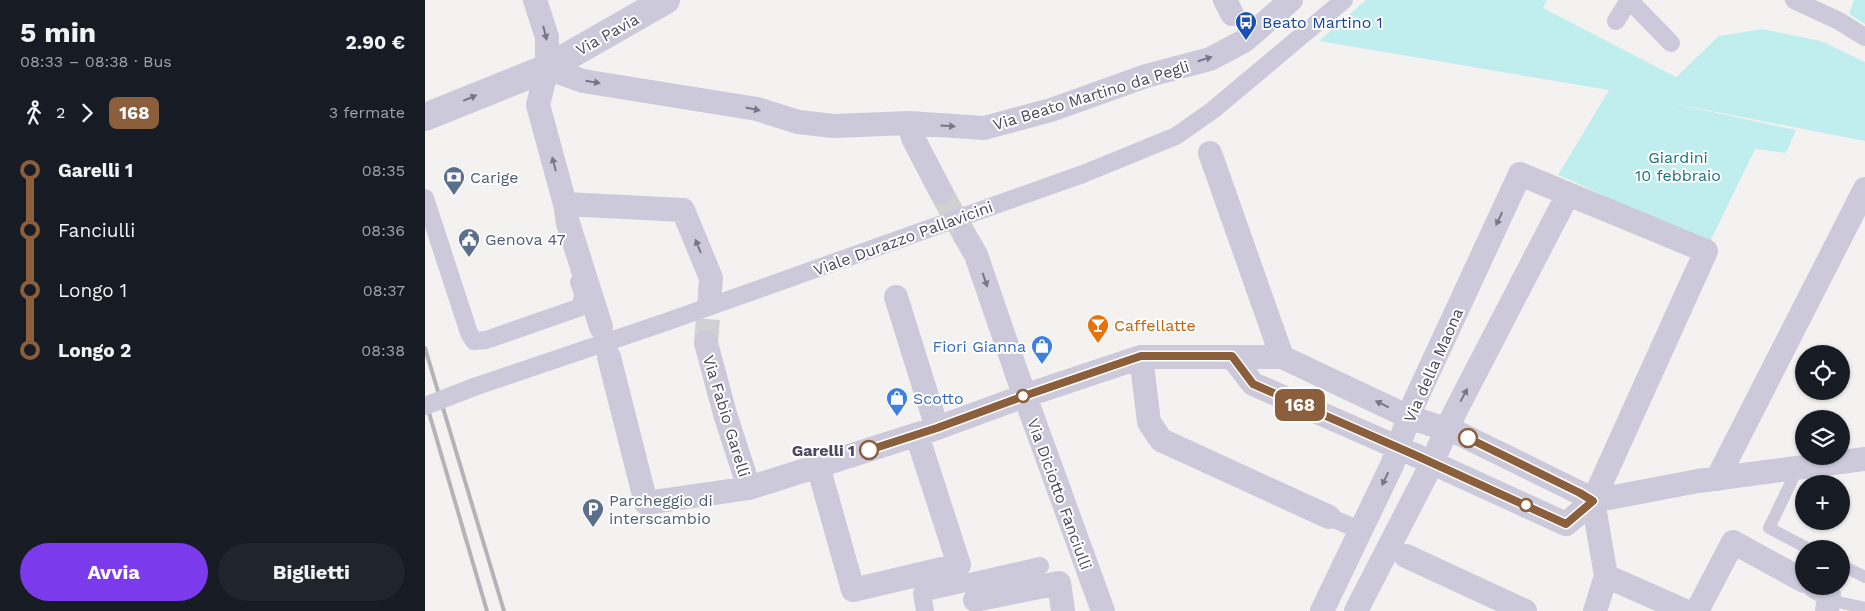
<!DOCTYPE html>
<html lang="it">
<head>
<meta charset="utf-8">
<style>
  :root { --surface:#171b24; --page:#20242c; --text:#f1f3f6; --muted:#9ea1a6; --accent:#7c3aed }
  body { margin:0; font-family:"Work Sans",sans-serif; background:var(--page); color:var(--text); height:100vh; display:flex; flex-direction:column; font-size:19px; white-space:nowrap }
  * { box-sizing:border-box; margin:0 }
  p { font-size:16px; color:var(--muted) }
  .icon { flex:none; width:28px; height:28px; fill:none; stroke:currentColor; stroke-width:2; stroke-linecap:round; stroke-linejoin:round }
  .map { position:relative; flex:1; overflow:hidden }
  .drawer { display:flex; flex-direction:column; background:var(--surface); width:425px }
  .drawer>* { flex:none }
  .badge { padding:0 10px; border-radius:8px; font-size:18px; line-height:32px }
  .tools { position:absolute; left:1370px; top:345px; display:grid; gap:10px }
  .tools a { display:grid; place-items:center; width:55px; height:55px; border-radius:50%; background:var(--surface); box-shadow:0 1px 4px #0004; font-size:25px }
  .map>.badge { position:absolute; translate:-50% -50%; box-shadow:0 0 0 2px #fff }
  .legs { display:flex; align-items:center; gap:8px; height:55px; padding:0 20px; font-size:16px }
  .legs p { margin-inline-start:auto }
  .overview { display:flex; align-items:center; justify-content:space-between; height:85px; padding:0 20px }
  h1 { font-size:28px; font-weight:700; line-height:38px }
  .cta { display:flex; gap:10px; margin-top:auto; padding:10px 20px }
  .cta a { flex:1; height:58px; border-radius:30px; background:var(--accent); color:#fff; font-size:20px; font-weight:700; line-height:58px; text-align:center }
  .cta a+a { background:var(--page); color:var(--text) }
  ul { padding:0 20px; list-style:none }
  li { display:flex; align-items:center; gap:18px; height:60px; font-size:19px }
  li i { display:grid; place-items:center; width:8px; height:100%; margin:0 6px; background:currentColor }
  li i::after { content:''; width:12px; height:12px; margin:-6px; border:4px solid; border-radius:50%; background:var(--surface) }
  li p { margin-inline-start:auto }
  li:first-child i { background:linear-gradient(#0000 50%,currentColor 0) }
  li:last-child i { background:linear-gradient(currentColor 50%,#0000 0) }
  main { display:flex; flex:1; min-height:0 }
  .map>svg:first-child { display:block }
</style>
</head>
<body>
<main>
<section class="drawer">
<div class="overview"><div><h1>5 min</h1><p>08:33 – 08:38 · Bus</p></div><b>2.90 €</b></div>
<div class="legs"><svg class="icon" aria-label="walk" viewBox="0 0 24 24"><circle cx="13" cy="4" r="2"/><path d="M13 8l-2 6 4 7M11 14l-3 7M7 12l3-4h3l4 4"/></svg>2<svg class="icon" aria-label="forward" viewBox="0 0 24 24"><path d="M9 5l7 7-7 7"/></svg><b class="badge" style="background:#8b5e3c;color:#fff">168</b><p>3 fermate</p></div>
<ul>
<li><i style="color:#8b5e3c"></i><b>Garelli 1</b><p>08:35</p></li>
<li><i style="color:#8b5e3c"></i><span>Fanciulli</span><p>08:36</p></li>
<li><i style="color:#8b5e3c"></i><span>Longo 1</span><p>08:37</p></li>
<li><i style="color:#8b5e3c"></i><b>Longo 2</b><p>08:38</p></li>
</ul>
<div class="cta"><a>Avvia</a><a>Biglietti</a></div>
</section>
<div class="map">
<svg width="1440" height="611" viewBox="0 0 1440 611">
  <rect width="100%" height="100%" fill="#f3f2f0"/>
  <!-- green -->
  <path fill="#c0eeef" d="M941,0H1122L1118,8L1251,77L1294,36L1337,29L1396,41L1440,62V141L1235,101L1371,130L1361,153L1330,149L1283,246L1154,184L1133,175L1184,90L894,41Z
    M1429,0H1440V24L1424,14Z"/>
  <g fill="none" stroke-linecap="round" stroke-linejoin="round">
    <!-- minor-tunnel -->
    <path stroke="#d1d0d3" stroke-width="24" stroke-dasharray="24 12" stroke-linecap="butt" d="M516,192L540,236
      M281,343L285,292"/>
    <!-- service -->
    <path stroke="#cccada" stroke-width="12" d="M1373,468L1344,528L1384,549
      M1416,565L1440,577
      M1404,600L1440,608"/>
    <!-- pedestrian -->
    <path stroke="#cccada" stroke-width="18" d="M1204,0L1246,43
      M1369,0L1414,21L1440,37
      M1191,21L1204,0
      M0,198L44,333L49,341L61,340L156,307L158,293L154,282
      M49,387L241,322L658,174L751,136L788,110L919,0
      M904,517L935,530
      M500,611L497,593L615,566"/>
    <!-- minor -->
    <path stroke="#cccada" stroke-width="24" d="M110,0L122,37V68L113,105L140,204L258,210L286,278L285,292
      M800,0L807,14
      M122,68L158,81L332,109L373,122L409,126L484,123L559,128L626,110L721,76L785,59L819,41L866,0
      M484,123L488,138L516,192
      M785,153L857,357
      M140,204L143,223L176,327
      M540,236L551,255L593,377L678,611
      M471,297L512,428
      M281,343L300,414L324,488
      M184,357L221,503L324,488L512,428L599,396L716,357H857L984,417L1035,434L1155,493L1168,501
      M716,357L724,422L736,440L904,517
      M807,357L828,384L990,455L1141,524L1168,501L1273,481L1440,459
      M393,466L428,590L534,565L492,435
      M1292,479L1440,189
      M981,556L1100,611
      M1389,586L1404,595L1402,611
      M550,600L634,583L638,611
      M897,611L967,465L988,405L1095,174L1281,251L1168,501L1181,576L1260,611
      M931,611L1002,473L1030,412L1143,194
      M1170,611L1181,576
      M1272,611L1308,542L1379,581"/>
    <!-- tertiary -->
    <path stroke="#cccada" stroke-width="28" d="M0,117L122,68L241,0"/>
    <!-- rail -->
    <path stroke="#b4b3ba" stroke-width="4" d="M0,348L79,611
      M0,399L62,611"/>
    <!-- pedestrian-bridge -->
    <path stroke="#cccada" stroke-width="18" d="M0,406L49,387"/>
  </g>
  <!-- one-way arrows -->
  <defs><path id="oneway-solid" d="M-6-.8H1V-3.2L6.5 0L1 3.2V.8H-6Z" transform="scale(1.25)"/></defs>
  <g fill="#787689">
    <use href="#oneway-solid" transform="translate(120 33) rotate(76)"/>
    <use href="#oneway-solid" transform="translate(780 59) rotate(-17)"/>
    <use href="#oneway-solid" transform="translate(168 82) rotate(9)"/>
    <use href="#oneway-solid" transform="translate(45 98) rotate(-23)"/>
    <use href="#oneway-solid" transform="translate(328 109) rotate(12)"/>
    <use href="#oneway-solid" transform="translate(523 126) rotate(4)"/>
    <use href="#oneway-solid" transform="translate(129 164) rotate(-105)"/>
    <use href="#oneway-solid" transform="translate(1074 219) rotate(115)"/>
    <use href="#oneway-solid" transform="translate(273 246) rotate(-112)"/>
    <use href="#oneway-solid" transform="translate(560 280) rotate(71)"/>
    <use href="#oneway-solid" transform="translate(1039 395) rotate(-62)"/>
    <use href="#oneway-solid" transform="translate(957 404) rotate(-154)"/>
    <use href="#oneway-solid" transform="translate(960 479) rotate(115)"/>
  </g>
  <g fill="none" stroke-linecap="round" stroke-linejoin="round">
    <!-- line-1 casing -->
    <g stroke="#fff" stroke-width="11">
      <path id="line-1" d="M444,450L512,428L599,396L716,356H807L828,384L990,455L1141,524L1168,501L1155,493L1043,438"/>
    </g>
    <!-- line-1 -->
    <use href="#line-1" stroke="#8b5e3c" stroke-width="8"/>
  </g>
  <!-- icons -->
  <defs>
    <g id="bus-pin" transform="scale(1.125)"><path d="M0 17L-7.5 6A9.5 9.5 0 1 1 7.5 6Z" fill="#1a4fb4" stroke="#fff"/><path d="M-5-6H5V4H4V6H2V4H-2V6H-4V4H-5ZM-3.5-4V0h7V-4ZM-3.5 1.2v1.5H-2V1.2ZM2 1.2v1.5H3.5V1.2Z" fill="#fff"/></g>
    <g id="bank-pin" transform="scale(1.125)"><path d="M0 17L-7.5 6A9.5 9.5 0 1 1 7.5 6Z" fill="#5c6f8a" stroke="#fff"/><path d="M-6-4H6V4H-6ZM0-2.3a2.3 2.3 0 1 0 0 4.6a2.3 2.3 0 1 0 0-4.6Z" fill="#fff"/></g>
    <g id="civic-pin" transform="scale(1.125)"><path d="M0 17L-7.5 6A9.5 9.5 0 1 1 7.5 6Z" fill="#5c6f8a" stroke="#fff"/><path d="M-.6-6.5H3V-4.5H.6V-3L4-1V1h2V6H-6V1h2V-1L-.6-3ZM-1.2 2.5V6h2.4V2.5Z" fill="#fff"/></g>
    <g id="bar-pin" transform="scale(1.125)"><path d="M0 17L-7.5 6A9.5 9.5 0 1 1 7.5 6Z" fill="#e8710a" stroke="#fff"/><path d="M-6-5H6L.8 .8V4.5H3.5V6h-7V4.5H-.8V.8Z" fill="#fff"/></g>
    <g id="shop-pin" transform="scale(1.125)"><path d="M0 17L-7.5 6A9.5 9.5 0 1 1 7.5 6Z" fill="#3f7fe0" stroke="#fff"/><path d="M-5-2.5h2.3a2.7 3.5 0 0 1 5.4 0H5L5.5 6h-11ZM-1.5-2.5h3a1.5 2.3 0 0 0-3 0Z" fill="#fff"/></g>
    <g id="parking-pin" transform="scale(1.125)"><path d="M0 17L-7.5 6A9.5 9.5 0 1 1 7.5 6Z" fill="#5c6f8a" stroke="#fff"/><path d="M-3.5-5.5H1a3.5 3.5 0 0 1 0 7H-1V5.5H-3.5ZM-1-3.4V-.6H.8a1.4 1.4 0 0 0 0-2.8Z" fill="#fff"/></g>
  </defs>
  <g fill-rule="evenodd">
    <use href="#bus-pin" x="821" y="22"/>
    <use href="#bank-pin" x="29" y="177"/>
    <use href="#civic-pin" x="44" y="239"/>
    <use href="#bar-pin" x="673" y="325"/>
    <use href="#shop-pin" x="617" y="346"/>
    <use href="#shop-pin" x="472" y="398"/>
    <use href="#parking-pin" x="168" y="509"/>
  </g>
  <!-- markers -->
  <g fill="#fff" stroke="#8b5e3c" stroke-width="2.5">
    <circle cx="598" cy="396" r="6"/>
    <circle cx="1043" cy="438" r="9"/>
    <circle cx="444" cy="450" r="9"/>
    <circle cx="1101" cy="505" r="6"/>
  </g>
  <g text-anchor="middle" stroke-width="4" stroke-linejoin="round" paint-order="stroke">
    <!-- transit labels -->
    <g font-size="16" fill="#164399" stroke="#fff" text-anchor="start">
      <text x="837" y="28">Beato Martino 1</text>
    </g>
    <!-- street labels -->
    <g font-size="16" fill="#4a485e" stroke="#fff">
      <text transform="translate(182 34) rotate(-29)" y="6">Via Pavia</text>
      <text transform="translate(666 95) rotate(-17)" y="6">Via Beato Martino da Pegli</text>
      <text transform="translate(478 238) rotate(-20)" y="6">Viale Durazzo Pallavicini</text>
      <text transform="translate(1008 365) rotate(-66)" y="6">Via della Maona</text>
      <text transform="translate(302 416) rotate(73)" y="6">Via Fabio Garelli</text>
      <text transform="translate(635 494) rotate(70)" y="6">Via Diciotto Fanciulli</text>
    </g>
    <!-- park labels -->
    <g font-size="16" fill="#19737f" stroke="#fff">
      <text x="1253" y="163">Giardini<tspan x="1253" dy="18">10 febbraio</tspan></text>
    </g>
    <!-- service labels -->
    <g font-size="16" fill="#4e5e75" stroke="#fff" text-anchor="start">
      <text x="45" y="183">Carige</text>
      <text x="60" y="245">Genova 47</text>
      <text x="184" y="506">Parcheggio di<tspan x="184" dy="18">interscambio</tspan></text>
    </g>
    <!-- food labels -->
    <g font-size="16" fill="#c56008" stroke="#fff" text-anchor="start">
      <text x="689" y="331">Caffellatte</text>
    </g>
    <!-- shop labels -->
    <g font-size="16" fill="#366cbe" stroke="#fff" text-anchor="end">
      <text x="601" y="352">Fiori Gianna</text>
      <text x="488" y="404" text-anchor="start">Scotto</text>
    </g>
    <!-- stop labels -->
    <g font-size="16" font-weight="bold" fill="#4a485e" stroke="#fff" text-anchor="end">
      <text x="430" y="456">Garelli 1</text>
    </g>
  </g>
</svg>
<div class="tools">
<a><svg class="icon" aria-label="locate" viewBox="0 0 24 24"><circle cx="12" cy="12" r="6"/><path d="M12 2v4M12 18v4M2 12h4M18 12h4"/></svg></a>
<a><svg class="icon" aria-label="layers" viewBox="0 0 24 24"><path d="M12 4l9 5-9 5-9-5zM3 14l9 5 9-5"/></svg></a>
<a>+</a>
<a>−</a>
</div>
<b class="badge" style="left:875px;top:405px;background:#8b5e3c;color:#fff">168</b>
</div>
</main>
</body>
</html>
